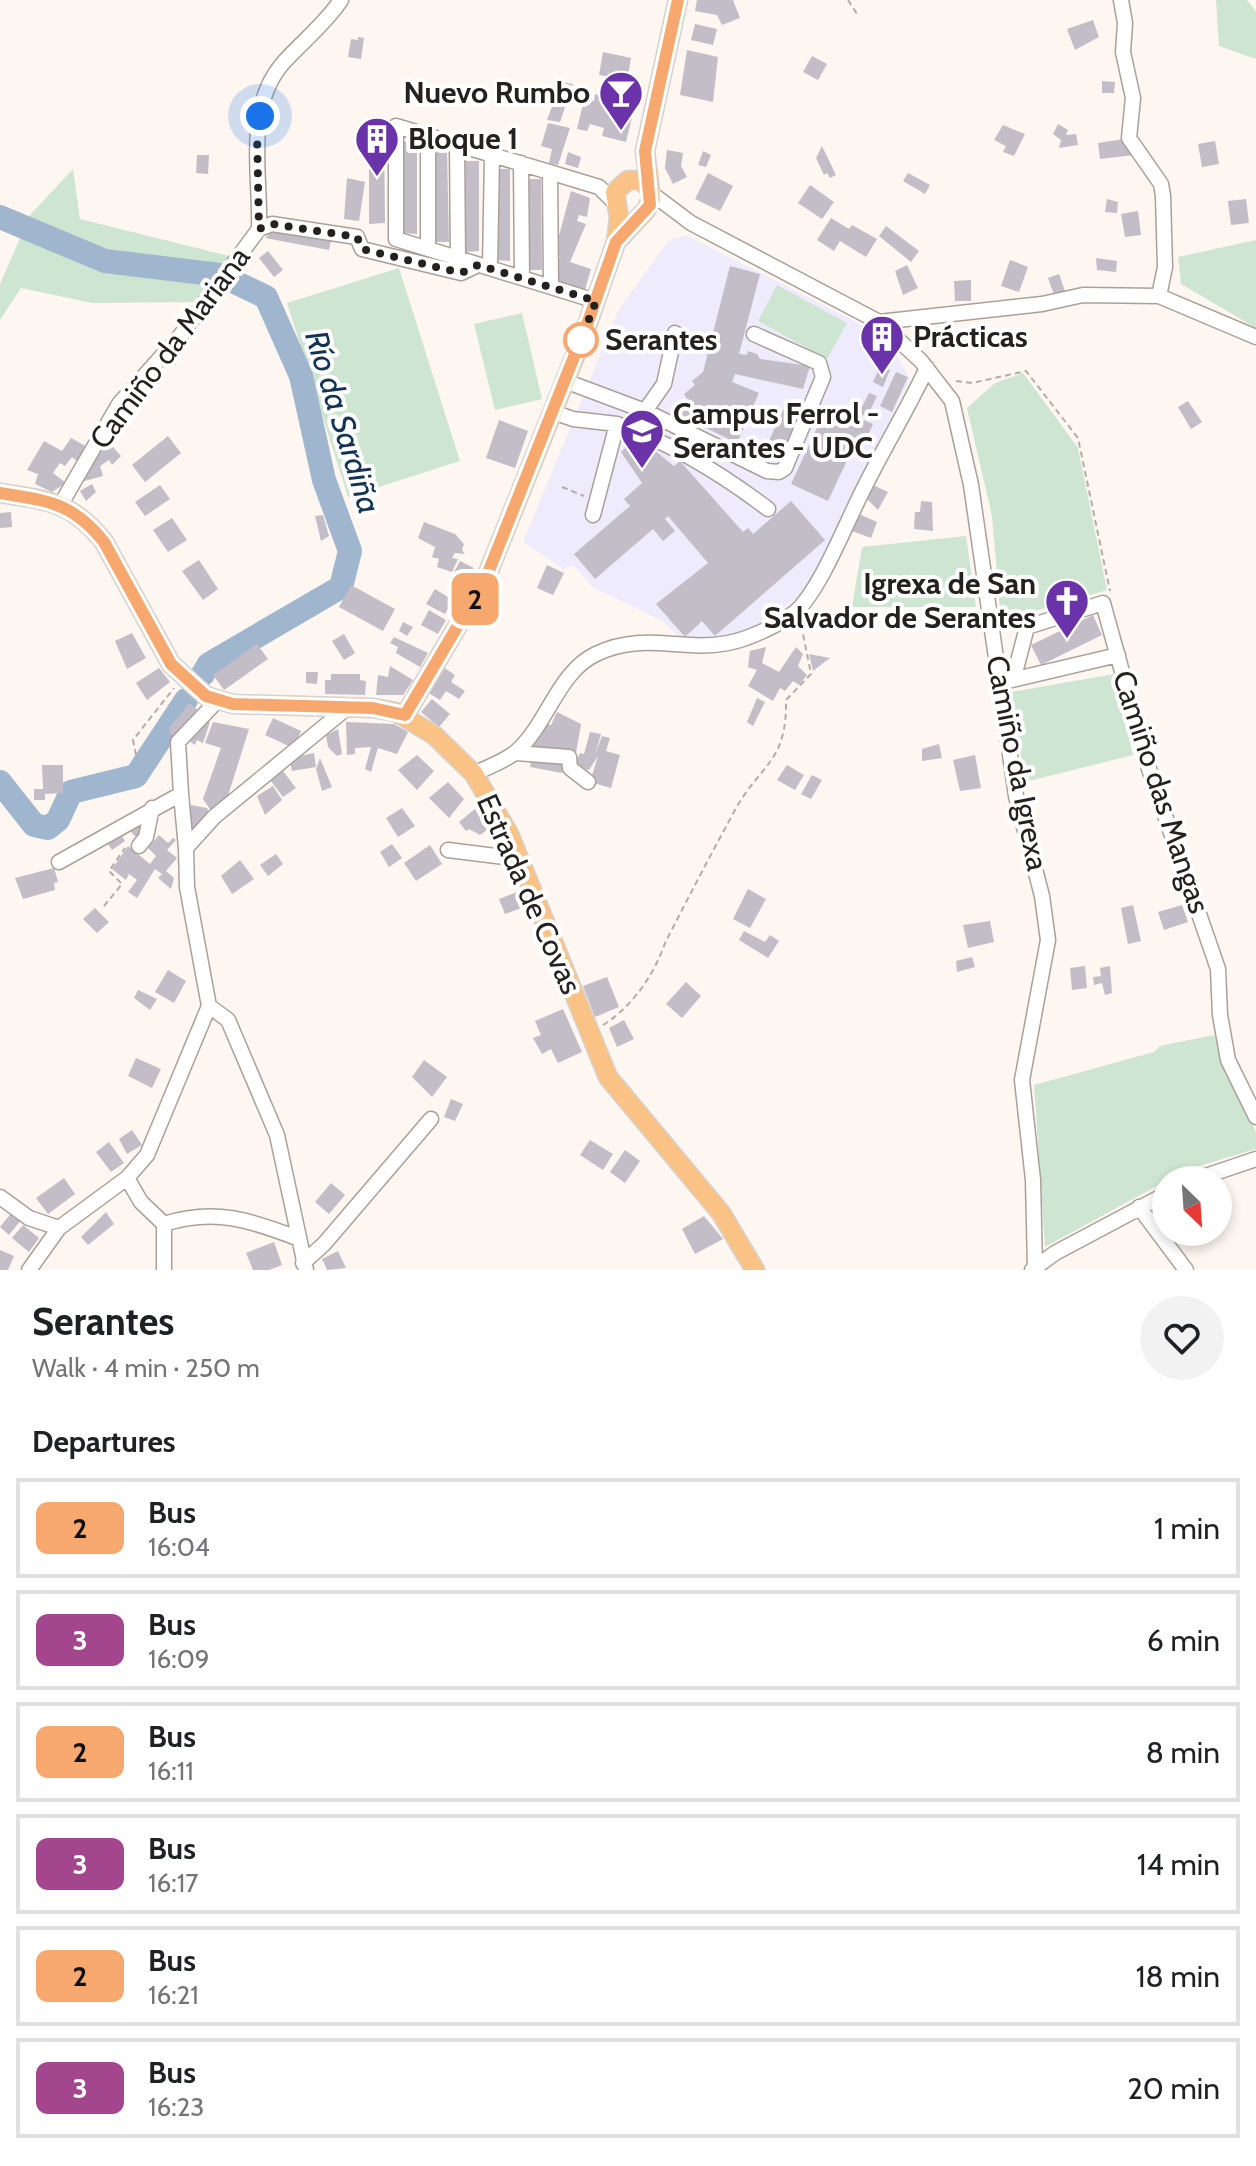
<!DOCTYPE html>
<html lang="en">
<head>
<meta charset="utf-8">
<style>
  :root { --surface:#fff; --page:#f2f2f2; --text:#202124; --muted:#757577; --line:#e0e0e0 }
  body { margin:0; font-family:Cabin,sans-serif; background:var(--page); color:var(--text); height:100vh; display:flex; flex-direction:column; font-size:30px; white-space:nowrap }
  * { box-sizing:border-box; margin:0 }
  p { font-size:26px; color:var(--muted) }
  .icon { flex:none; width:44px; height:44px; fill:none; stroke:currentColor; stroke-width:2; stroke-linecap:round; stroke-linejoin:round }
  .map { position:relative; height:1270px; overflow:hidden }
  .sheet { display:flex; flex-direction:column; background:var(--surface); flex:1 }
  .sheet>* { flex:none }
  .badge { padding:0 16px; border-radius:12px; font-size:28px; line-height:52px }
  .needle { width:52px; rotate:155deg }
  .buttons { position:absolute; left:1152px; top:1166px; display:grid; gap:16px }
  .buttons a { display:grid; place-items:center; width:80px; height:80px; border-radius:50%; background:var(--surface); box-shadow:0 4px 12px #0003; font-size:40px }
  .you { position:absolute; width:40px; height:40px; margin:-20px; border:6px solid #fff; border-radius:50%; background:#1a73e8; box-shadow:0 0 0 12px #1a73e833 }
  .map>.badge { position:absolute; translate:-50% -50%; box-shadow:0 0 0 4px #fff }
  h2 { padding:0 32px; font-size:30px; line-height:72px }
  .round { display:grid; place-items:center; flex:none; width:84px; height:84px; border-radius:42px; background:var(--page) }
  .head { display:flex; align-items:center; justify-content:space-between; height:136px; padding:0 32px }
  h1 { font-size:38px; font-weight:700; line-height:60px }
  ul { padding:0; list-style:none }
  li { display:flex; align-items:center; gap:24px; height:100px; margin:0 16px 12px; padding:0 16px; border:4px solid var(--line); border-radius:0px }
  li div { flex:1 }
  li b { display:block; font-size:30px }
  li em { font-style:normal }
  li .badge { min-width:88px; font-weight:700; text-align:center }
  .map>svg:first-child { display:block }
</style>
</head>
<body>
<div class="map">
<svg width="1256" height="1270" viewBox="0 0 1256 1270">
  <rect width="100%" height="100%" fill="#fef6f0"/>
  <!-- education -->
  <path fill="#eeebfd" d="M686,235L866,327L893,348L910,379L809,588L762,625L730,639L679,637L663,621L594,588L573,565L563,569L523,542L619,309L669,240Z"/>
  <!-- green -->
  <path fill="#cee5d1" d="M1216,0H1247L1256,11V59L1219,46Z
    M73,169L80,219L229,256L196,302L92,303L21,288L0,320V284L30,215Z
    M1256,240V328L1181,284L1178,257Z
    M399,268L460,461L348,497L287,303Z
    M777,285L847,323L827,359L758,321Z
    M522,313L542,399L495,410L474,324Z
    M1023,373L1078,448L1107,590L1001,621L992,516L967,408L995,383Z
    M966,536L976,607H852L862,547Z
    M1114,674L1133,755L1025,782L1011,692Z
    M1214,1035L1256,1132V1149L1186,1170L1045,1247L1034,1085L1154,1052L1160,1046Z"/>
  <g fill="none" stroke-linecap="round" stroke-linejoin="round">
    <!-- river -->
    <path stroke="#a0b6ce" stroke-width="24" d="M0,217L105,261L220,275L266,297L301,376L324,480L350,551L341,587L209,664L203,674
      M0,782L34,825L48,828L58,820L71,792L136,776L186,700"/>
  </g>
  <!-- building -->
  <path fill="#c2bdc7" d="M697,0H733L740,18L722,25L717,15L695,11Z
    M1093,20L1099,37L1075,50L1067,29Z
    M695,24L717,29L713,45L691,40Z
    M358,37L364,38L361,59L348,57L351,39L358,40Z
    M687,50L718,57L713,102L680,95Z
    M603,52L631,58L627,80L599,75Z
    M812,56L827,64L818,80L803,72Z
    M1102,81L1115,82L1114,93H1102Z
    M561,82L573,84L560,122L547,120Z
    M622,82L639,85L637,99L621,94Z
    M595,94L635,106L626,142L602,136L604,128L590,124L587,131L577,129L584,100L594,101Z
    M548,123L570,128L558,165L549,163L552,149L541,146Z
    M1058,124L1068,130L1066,135L1076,134L1078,145L1059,148L1061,140L1053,134Z
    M1003,125L1025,134L1014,156L1003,152L1006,146L994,140Z
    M369,132H384L385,223L369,224Z
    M1124,139L1135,155L1100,159L1098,143Z
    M417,141V234L402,233L401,142Z
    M1215,141L1219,164L1202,167L1198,144Z
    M822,146L836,175L830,178L827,173L824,175L816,158Z
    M667,150L683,153L681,166L687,177L673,184L665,168Z
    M432,151H447L449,242H434Z
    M703,151L711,155L706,167L698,165Z
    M568,152L581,157L578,168L565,164Z
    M197,155H209L208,174L196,173Z
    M464,161H479V251L464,252Z
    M495,169H510V261L496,260Z
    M708,173L733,186L720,211L695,199Z
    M908,173L930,185L925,194L903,181Z
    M347,178L365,182L359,221L344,219Z
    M526,179H541L542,270H527Z
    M810,185L834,202L822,219L798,203Z
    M571,191L590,198L587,217L579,215L577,221L586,224L570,262L591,269L585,290L556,282V259L561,257L557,256L559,249L556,247Z
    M1107,199L1118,202L1117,213L1105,212Z
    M1246,199L1249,223L1231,225L1228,201Z
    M1138,211L1141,235L1125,237L1121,214Z
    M831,218L849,229L852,225L877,239L866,257L840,241L834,251L817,240Z
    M886,226L919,251L911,262L879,236Z
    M275,229L332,237L329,250L265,238Z
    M268,251L283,270L274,277L259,258Z
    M1096,258L1117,261L1116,272L1097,270Z
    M1010,260L1028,267L1019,292L1001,286Z
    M907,265L918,288L903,295L895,271Z
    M730,266L760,274L739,354L747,355L748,351L757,354L760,359L810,366L803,389L735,374L732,382L759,393L737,443L681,416L677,409L687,399L684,394L695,385L692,381L703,372Z
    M1059,274L1065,291L1054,295L1048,278Z
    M971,280V301H955L954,281Z
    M881,365L890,370L883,387L873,382Z
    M896,372L908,377L892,412L880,406Z
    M869,393L877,396L867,417L859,413Z
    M788,400L805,408L781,461L763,453Z
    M1188,401L1202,422L1191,429L1178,407Z
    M835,413L855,422L857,417L873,424L859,455L851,452L828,501L791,484L822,417L831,421Z
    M499,420L528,431L515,468L486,458Z
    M168,436L181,453L145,482L132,465Z
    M638,437L674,466L680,461L743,532L748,528L753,534L791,501L825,540L715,636L702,621L685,637L656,604L708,563L668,516L665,519L675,531L663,541L653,529L595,579L574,554L630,506L624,499L642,483L621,452Z
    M71,438L89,448L79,463L72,457L65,466L60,463L53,473L66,483L52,492L35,484L38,474L27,470L44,441L62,451Z
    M106,439L121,456L112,465L109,460L100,466L103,476L81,482Z
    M92,484L96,492L86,501L80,491Z
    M160,485L170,499L145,516L135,502Z
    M873,485L888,492L878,510L866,498Z
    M921,501L932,502L933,531L914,529L915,512H920Z
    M11,512L12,527L0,528V513Z
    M859,514L877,522L871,538L852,531Z
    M323,515L329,536L321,541L315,516Z
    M172,518L187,540L168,552L153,530Z
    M424,522L455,534L464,544L462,550L465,554L455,553L452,558L458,559L452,572L437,567L439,559L432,557L435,547L418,538Z
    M199,560L218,589L203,600L182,571Z
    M460,561L474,568L465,584L452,576Z
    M547,565L564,573L553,595L537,588Z
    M351,585L395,609L383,631L339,607Z
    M435,589L453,600L445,614L426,604Z
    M429,610L446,620L438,634L421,625Z
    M1093,615L1102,635L1041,665L1031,645Z
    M403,622L413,627L407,636L399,631Z
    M132,633L146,658L127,669L115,641Z
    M344,634L355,653L344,660L332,641Z
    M394,637L428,653L420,667L396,653L398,647L390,643Z
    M257,644L268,659L224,690L213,675Z
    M766,647L762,663L779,672L796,647L803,654L798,666L807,675L799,685L793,681L785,691L780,688L773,701L748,686L757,670L748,667L750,651Z
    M809,654L830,658L813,671Z
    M390,666L413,680L403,695H376L378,675L388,677Z
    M443,667L455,675L451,682L465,691L459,699L446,691L440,700L427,692Z
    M159,668L170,682L147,700L136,683Z
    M306,672H318L317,684L306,683Z
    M331,674H360V680L366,681L365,695L325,694V680H331Z
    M757,698L765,702L753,726L747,722Z
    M432,699L450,714L439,727L421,712Z
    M189,703L200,712L177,738L169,733L170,727Z
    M557,712L581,724L576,753L533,749L536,731L542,723L551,725Z
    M273,718L301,731L293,748L265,735Z
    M205,720L210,722L203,743L197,740L195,745L186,739Z
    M213,722L249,729L227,799L211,811L203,799L221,748L205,743Z
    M346,722L394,724L408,732L397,754L378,748L371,772L365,769L371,747L355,748V754L347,755Z
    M338,729L342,754L337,756L328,747L326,735Z
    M590,732L601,734L595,754L602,736L610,738L606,751L620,755L611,788L590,782L598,756L589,770L574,766L580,753L584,754Z
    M939,744L942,758L922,761V749Z
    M314,753L316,767L292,771L290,761L294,757Z
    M417,755L434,771L417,790L398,770Z
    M975,755L981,788L960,791L953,760Z
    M532,756L564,764L562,773L530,767Z
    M320,758L332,787L322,791L316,769Z
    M42,765H63V793L45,794V800H34V789H43Z
    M787,765L804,775L795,790L777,780Z
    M283,771L296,788L283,797L271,781Z
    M812,775L822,780L811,799L801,794Z
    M448,782L464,799L449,818L429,798Z
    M273,786L282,800L265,815L257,796Z
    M185,804L207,808L209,813L192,831H186Z
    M402,808L415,826L398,837L386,818Z
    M475,809L487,830L480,835L469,829L466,831L459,822Z
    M144,821L137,838L130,831L122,836L125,841L112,850L106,841Z
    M159,835L168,843L173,838L176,840L167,850L177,858L166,871L174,878L171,889L158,878L162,874L155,869L137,898L128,892L137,880L129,874L126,880L112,869L128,846L150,864L156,856L148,848Z
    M392,844L402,858L389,867L380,852Z
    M430,845L442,864L416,881L404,863Z
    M276,854L283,864L268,876L260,865Z
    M240,860L254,879L232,894L221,876Z
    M54,868L58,882L54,883L55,890L23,899L15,878Z
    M748,889L766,899L750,928L733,919Z
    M517,892L524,907L505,914L499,899Z
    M1133,905L1141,941L1128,944L1121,908Z
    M1182,905L1188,922L1164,930L1158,912Z
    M95,908L109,922L97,933L83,919Z
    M990,921L994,942L968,948L963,925Z
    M744,931L765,942L770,935L779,941L768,958L739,940Z
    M972,957L975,967L957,972L956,961Z
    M1085,966L1087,988L1072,990L1070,968Z
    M1110,966L1112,993L1105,995L1102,983L1094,985L1093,977L1101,976L1100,968Z
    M168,970L186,981L174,1003L155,992Z
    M607,977L619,1007L595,1017L583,986Z
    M686,982L701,996L682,1018L666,1004Z
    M138,990L157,999L150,1010L134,998Z
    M563,1009L582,1052L558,1063L551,1049L542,1054L533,1038L541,1035L535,1021Z
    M624,1020L634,1039L617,1047L609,1028Z
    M136,1058L161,1069L152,1088L128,1076Z
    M424,1060L447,1077L432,1097L412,1077Z
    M451,1099L463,1104L455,1121L444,1117Z
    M132,1130L142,1145L127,1154L119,1139Z
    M590,1140L613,1154L603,1170L580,1155Z
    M109,1142L124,1163L111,1172L96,1152Z
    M625,1150L640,1161L625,1183L610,1172Z
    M64,1178L75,1194L48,1214L36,1198Z
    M331,1183L345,1195L329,1214L315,1202Z
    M12,1212L21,1220L9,1235L0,1227Z
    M106,1212L114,1224L88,1245L81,1237Z
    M704,1216L723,1239L695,1254L682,1229Z
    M23,1225L39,1238L29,1252L12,1238Z
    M274,1242L282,1265L269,1270H253L246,1253Z
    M0,1250L14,1256L8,1270H0Z
    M338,1251L346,1268L327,1270L322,1259Z"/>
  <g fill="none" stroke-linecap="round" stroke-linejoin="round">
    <!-- minor casing -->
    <g stroke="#a9a199" stroke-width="17">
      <path id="minor" d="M1121,0L1125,23L1123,52L1133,98L1129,138L1161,184L1163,196L1165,267L1159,296
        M428,135V249
        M457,144L458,259
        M521,163L522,278
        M550,172L551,287
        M651,193L691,223L879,322L921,361L952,401L971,485L1016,796L1042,896L1048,940L1022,1080L1033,1180L1035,1267
        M259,229C261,175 244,108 283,63C302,42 325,24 341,0
        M490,268L492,155
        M596,301L396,239V126L599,187L616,204
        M879,322L1042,304L1083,295L1159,296L1256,337
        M565,381L645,411L664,384L675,333
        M645,411L767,471L779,472L785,468L823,377L819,363L754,334
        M553,412L573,419L617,424L593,515
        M617,424C671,443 722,474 768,509
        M61,504L119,404L180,336L259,229L272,224L357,237L362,249L461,273L478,265
        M1002,682L1016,669L1027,627L1103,603L1149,769L1218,969L1220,1015L1228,1060L1256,1117
        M1003,682L1118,655
        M516,753L569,757L570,768L588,782
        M474,774C487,767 506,761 517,751C548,723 558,672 596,654C644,631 681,652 728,643C749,639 776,626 794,613C820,592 848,518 865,486C885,446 907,410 927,368
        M181,794L186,848
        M139,846L146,837L152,808
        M448,850L520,859
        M59,862L181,794L178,742L217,701
        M209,1006L228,1020L277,1135L306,1270
        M127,1178L141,1202L164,1224V1270
        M1194,1180L1256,1159
        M0,1197L29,1218L59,1228
        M1139,1207L1186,1270
        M164,1224C215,1208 250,1220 297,1238
        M303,1263L324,1244L431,1119
        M29,1270L59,1228L127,1178L147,1155L209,1006L187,887L186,848L214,817L348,707
        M1032,1270L1055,1253L1166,1194"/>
    </g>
    <!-- major casing -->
    <g stroke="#d3d3d2" stroke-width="21">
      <path id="major" d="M618,240L646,210L651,199L645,151L678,0
        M0,493C48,500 72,502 104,542L171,664L206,696L233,704L373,708L396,712L434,735L474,774L509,834L608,1077L721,1213L755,1270
        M405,715L486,578L585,331L616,242L619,218L615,192L628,180H640L649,188"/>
    </g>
    <!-- path -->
    <path stroke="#b3ada8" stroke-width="2" stroke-dasharray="6 4" stroke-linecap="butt" d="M848,0L859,17
      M956,381L972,383L1026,371L1078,438L1110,591
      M562,487L584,496
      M136,755L133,740L174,688
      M104,906L122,884L109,871L125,848
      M603,1025C632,1007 654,975 665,943C688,898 711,854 735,810C761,763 787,763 786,700L811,674L801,624"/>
    <!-- minor -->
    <use href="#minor" stroke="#fff" stroke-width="14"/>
    <!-- major -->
    <use href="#major" stroke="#fbc286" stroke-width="18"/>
  </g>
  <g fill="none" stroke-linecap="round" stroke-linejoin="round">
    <!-- line casing -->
    <g stroke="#fff" stroke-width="18">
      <path id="line" d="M0,493C48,501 72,502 104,542L171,664L206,696L233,704L373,708L405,715L486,578L589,319L616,242L650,205L645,151L678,0"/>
    </g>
    <!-- line -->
    <use href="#line" stroke="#f6a86f" stroke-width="12"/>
    <!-- walk -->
    <path stroke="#24211e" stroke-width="8" stroke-dasharray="0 14.4" d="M260,116L257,134L259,229L272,224L357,237L362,249L461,273L478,265L596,301L581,340"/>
  </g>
  <!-- icons -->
  <defs>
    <g id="bar-pin" transform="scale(2.3)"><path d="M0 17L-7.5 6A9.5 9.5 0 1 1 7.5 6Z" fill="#6a33a9" stroke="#fff"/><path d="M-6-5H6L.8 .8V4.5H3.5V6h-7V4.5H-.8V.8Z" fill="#fff"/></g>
    <g id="building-pin" transform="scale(2.3)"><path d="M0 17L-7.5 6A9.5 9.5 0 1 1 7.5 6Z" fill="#6a33a9" stroke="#fff"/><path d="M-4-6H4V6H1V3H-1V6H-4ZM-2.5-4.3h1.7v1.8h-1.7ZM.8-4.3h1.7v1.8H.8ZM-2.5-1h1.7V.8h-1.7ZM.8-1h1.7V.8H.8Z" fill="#fff"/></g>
    <g id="university-pin" transform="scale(2.3)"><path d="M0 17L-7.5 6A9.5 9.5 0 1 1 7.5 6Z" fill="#6a33a9" stroke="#fff"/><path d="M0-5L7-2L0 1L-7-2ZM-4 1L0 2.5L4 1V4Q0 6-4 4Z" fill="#fff"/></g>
    <g id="church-pin" transform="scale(2.3)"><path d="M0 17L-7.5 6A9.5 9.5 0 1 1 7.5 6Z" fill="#6a33a9" stroke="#fff"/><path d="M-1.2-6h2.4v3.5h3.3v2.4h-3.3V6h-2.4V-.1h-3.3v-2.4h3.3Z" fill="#fff"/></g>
  </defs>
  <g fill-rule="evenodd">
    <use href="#bar-pin" x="621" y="93"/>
    <use href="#building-pin" x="377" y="139"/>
    <use href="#building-pin" x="882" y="337"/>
    <use href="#university-pin" x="642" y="431"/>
    <use href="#church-pin" x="1067" y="601"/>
  </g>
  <!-- markers -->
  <circle fill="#fff" stroke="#f6a86f" stroke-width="4" cx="581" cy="340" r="16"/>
  <g text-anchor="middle" stroke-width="8" stroke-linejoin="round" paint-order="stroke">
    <!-- poi labels -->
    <g font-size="30" font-weight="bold" fill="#24211e" stroke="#fff" text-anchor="start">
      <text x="590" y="103" text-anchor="end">Nuevo Rumbo</text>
      <text x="408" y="149">Bloque 1</text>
      <text x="913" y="347">Prácticas</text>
      <text x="673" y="424">Campus Ferrol -<tspan x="673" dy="34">Serantes - UDC</tspan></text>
      <text x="1036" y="594" text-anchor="end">Igrexa de San<tspan x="1036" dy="34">Salvador de Serantes</tspan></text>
    </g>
    <!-- stop labels -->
    <g font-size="30" font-weight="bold" fill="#24211e" stroke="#fff" text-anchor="start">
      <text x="605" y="350">Serantes</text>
    </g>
    <!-- street labels -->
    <g font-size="30" fill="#24211e" stroke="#fff">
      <text transform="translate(170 348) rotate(-53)" y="10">Camiño da Mariana</text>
      <text transform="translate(1017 763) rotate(79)" y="10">Camiño da Igrexa</text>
      <text transform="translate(1161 792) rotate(72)" y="10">Camiño das Mangas</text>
      <text transform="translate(529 894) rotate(66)" y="10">Estrada de Covas</text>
    </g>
    <!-- water labels -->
    <g font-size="32" font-style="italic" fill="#123355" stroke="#fff">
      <text transform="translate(343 422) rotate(73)" y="11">Río da Sardiña</text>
    </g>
  </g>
</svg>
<div class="buttons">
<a><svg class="needle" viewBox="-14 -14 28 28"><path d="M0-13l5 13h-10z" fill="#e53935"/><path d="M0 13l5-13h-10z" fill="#757577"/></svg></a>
</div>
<div class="you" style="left:260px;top:116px"></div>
<b class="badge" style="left:475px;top:599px;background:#f6a86f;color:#111">2</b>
</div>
<section class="sheet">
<div class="head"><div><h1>Serantes</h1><p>Walk · 4 min · 250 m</p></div><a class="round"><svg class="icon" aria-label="heart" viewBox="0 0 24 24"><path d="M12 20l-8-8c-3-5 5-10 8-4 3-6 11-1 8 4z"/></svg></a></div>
<h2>Departures</h2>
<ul>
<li><span class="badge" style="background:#f6a86f;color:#111">2</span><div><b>Bus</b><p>16:04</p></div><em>1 min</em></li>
<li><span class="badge" style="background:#a4468e;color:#fff">3</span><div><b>Bus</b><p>16:09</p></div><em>6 min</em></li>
<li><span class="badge" style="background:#f6a86f;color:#111">2</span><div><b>Bus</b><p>16:11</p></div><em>8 min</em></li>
<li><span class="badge" style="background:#a4468e;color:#fff">3</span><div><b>Bus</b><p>16:17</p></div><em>14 min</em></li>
<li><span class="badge" style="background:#f6a86f;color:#111">2</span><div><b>Bus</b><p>16:21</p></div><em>18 min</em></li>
<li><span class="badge" style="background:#a4468e;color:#fff">3</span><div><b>Bus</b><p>16:23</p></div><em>20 min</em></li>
</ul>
</section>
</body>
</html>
